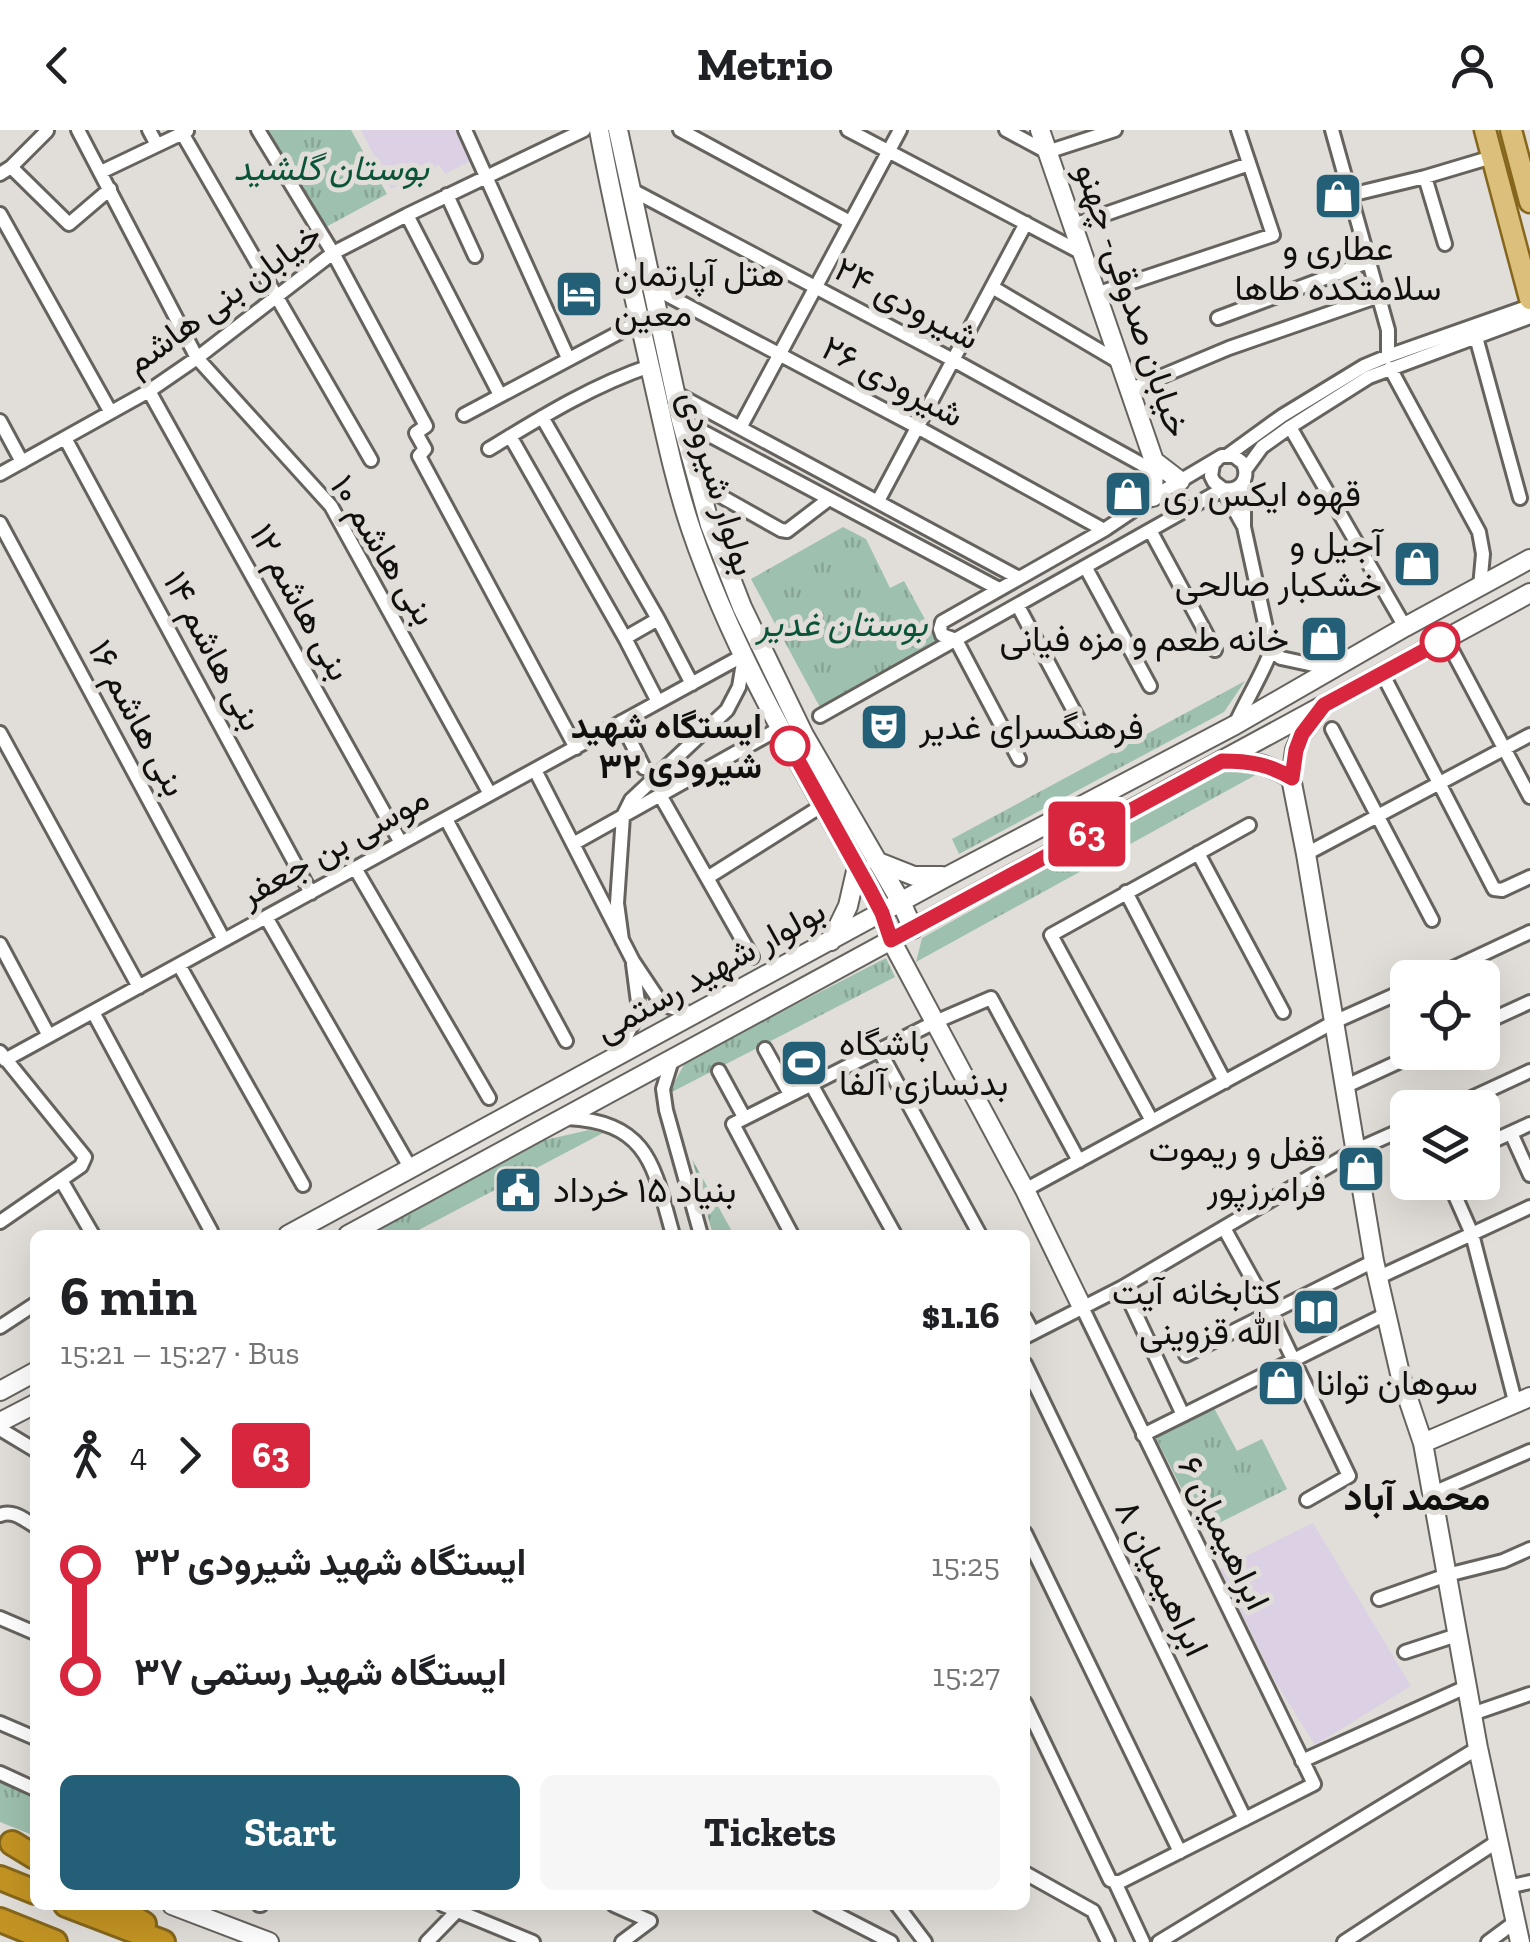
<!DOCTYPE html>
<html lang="en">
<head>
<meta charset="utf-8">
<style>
  :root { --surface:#fff; --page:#f6f6f6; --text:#202124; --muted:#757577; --accent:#236077 }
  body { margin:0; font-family:"Zilla Slab",Vazirmatn,serif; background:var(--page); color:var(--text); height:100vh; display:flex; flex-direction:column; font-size:38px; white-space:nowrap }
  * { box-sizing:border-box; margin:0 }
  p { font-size:32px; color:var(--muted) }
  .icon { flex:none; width:55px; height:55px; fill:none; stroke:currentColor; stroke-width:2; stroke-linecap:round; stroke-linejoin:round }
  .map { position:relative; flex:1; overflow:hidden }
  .sheet { position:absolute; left:30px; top:1100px; width:1000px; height:680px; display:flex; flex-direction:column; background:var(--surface); border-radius:15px; box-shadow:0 10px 40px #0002 }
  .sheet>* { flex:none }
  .badge { padding:0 20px; border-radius:8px; font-size:35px; line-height:65px }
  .fabs { position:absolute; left:1390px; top:830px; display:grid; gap:20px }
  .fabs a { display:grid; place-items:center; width:110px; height:110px; border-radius:15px; background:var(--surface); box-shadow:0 10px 40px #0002; font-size:50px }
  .map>.badge { position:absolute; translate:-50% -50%; box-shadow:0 0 0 5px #fff }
  .legs { display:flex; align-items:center; gap:15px; height:110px; padding:0 30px; font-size:32px }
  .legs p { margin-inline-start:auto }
  .overview { display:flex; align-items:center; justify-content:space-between; height:170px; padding:0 30px }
  h1 { font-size:55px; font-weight:700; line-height:75px }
  .button { display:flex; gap:20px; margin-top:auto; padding:20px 30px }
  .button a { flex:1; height:115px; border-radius:15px; background:var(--accent); color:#fff; font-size:40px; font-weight:700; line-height:115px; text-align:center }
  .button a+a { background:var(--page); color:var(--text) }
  ul { padding:0 30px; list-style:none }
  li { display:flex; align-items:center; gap:35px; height:110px; font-size:38px }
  li i { display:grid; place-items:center; width:15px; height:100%; margin:0 12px; background:currentColor }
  li i::after { content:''; width:25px; height:25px; margin:-12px; border:8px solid; border-radius:50%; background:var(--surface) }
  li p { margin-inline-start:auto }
  li:first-child i { background:linear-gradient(#0000 50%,currentColor 0) }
  li:last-child i { background:linear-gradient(currentColor 50%,#0000 0) }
  header { display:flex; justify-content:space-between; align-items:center; height:130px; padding:0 30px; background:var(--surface); font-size:45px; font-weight:700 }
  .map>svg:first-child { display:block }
</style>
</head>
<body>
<header><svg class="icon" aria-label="back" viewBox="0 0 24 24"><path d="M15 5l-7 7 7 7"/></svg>Metrio<svg class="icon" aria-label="person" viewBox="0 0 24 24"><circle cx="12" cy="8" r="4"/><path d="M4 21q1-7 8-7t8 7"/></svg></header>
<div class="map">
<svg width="1530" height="1812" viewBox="0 0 1530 1812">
  <defs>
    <pattern id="grass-tufts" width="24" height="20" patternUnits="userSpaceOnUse" patternTransform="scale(2.5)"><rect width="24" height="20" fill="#9ec0ae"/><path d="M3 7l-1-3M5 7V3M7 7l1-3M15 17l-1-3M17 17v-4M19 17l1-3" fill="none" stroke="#87a494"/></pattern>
  </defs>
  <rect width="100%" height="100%" fill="#e1ded9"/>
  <!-- education -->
  <path fill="#dbd0e4" d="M361,0H461L476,28L445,44L439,35L391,59Z
    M1313,1393L1411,1556L1315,1615L1275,1551L1220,1439Z"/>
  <!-- grass -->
  <path fill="url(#grass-tufts)" d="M268,0H351L387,64L324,98Z
    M843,397L866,409L890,458L904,451L937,511L822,581L751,449Z
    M1245,551L1224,582L959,724L952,709Z
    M1229,637L1261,642L916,832L922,808Z
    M886,828L895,847L668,964L686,931Z
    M589,1000L603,1003L409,1105H369L545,1010Z
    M692,1029L734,1105H713Z
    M1214,1278L1237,1321L1262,1309L1287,1359L1203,1401L1156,1308Z
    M0,1651L35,1666V1706L0,1692Z"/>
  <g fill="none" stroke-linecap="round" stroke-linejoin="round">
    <!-- street casing -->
    <g stroke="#66635f" stroke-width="18">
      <path id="street" d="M78,0L197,228L331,376L490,664
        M149,0L157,15
        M258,0L333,123L426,296L416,303L425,319L419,326L576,618
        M465,0L568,228
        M680,0L850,92
        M848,0L1082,123
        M1006,0L1047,22L1115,0
        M1332,0L1388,200V226
        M182,3L371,330
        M11,37L69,94L110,59
        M101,42L187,1
        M0,44L11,37L47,1
        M1425,47L1445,114
        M632,60L953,230L1154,341
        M447,65L475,126
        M1350,65L1425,47L1492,27
        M0,84L110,281
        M407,85L500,265
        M1074,95L1249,34
        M652,157L917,297L1104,400
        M992,157L1119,232
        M1096,164L1273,105L1238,0
        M1218,188L1368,132
        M1476,207L1520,368
        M1390,238L1479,402L1483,424L1480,457
        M1129,260L1229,218L1379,166
        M149,261L401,713
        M675,263L1019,448
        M464,285L639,192
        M542,287L658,489L692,554
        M681,290L999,459
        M0,291L22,332
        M1290,297L1405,497
        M740,298L900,0
        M510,306L625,508L658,572
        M65,308L311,763
        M489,319C540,288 593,255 650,236
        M1228,325L1282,286L1364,236L1388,226L1530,176
        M1217,330L1213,334L1211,346L1214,352L1223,359L1243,395
        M1246,339L1262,317L1290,297L1369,247L1530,187
        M0,344L149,261L197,228L333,123L407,85L584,0
        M1244,351V397L1271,521
        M717,364L781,400L787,401L829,369
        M878,371L1026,93
        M0,393L224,810
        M1150,400L1215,520
        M1086,438L1150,556
        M1018,476L1083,598
        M625,508L658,489
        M1446,509L1530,667
        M956,510L1019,629
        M1382,543L1494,759L1502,760L1530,747
        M820,586L1223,359C1240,362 1250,349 1243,333L1234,326H1222L1153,367L1104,400L942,492L940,499L942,505L956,510
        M621,592L644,638
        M1235,595C1246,570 1261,547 1271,521L1281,528L1332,539
        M1332,599L1432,790
        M0,603L139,857
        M535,640L633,831L657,867L670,877L696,885
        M660,665L752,827
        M446,689L566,911
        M573,714L780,598
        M1198,723L1283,882
        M1306,724L1530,605
        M355,738L489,968
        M707,748L823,675
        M1126,762L1225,952
        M266,787L411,1039
        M622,810L617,773L623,686L631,670L727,580L739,557L744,527
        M0,814L49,906
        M179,835L303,1055
        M1432,848L1530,802
        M93,882L211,1101
        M1482,894L1530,872
        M765,919L790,964
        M879,920L980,1105
        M0,922L85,1027L81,1036L0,1092
        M618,924L639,880L633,834
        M5,930L744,525
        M672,930L663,959L666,980L701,1105
        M719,941L744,987
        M811,954L895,1105
        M1344,957L1420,922
        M1450,978L1530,941
        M567,988C650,992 654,1038 673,1105
        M1152,991L1051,805L1249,695
        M1511,1003L1530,1045
        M1482,1016L1530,994
        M61,1050L93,1105
        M1449,1052L1472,1104L1515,1271
        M1025,1060L1334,892L1408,859
        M1224,1098L1270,1181L1349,1346L1307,1370
        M792,1105L733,994L935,892L991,868L1079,1031
        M1377,1148L1530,1077
        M1123,1157L1183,1285
        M1082,1177L1314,1654L1120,1752H1115
        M1025,1188L1033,1203
        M0,1197L35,1174
        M1025,1207L1123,1157L1354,1021L1408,997
        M1186,1225L1374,1131
        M1025,1234L1245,1689
        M0,1299L35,1320
        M1143,1305L1384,1185
        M1433,1363L1530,1321
        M0,1385C14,1380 23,1389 35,1396
        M1025,1403L1180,1722
        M1379,1469L1447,1445L1503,1431L1530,1419
        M0,1488L35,1503
        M1405,1522L1457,1505
        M1025,1573L1110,1750L1115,1752L1143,1812
        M1472,1584L1530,1564
        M0,1593L35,1608
        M1302,1631L1466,1557
        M0,1643L35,1659
        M1025,1743L1093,1781L1108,1812
        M1508,1757L1530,1752
        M259,1775H261
        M443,1775L533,1812
        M614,1775L650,1791L622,1812
        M819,1775L891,1812
        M897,1775L925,1812
        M427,1812L461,1777
        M1159,1812L1478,1618
        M1344,1812L1498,1711
        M1488,1812L1515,1792"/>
    </g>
    <!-- secondary casing -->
    <g stroke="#66635f" stroke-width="22">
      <path id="secondary" d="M599,0C614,80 632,158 650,237C663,292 673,346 691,399C734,526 805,643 870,759L882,783L891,810L1025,1060L1082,1177
        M618,0L681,290L710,395L742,477L804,605L901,772L913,799
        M1040,0L1154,331L1180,351
        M1153,367L1154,331
        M1318,583L1302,604L1295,620L1291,648L1306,724L1374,1131L1401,1248L1423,1313L1478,1618L1520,1812
        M1226,631C1254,631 1267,634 1291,648
        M876,731L914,746H942
        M831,811L848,776L857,737
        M288,1105L948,746L1235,595L1405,497L1530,429
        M348,1105L1530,463
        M0,1261L35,1242
        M0,1292L35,1274
        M1423,1313L1530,1267
        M172,1775L269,1812"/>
    </g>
    <!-- primary casing -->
    <g stroke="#85661c" stroke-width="25">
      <path id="primary" d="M1485,0L1530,169
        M1511,0L1530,72"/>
    </g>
    <!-- highway casing -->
    <g stroke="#85661c" stroke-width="28">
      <path id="highway" d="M12,1713L35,1727
        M0,1748L35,1762
        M66,1775L163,1812
        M113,1775L144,1794
        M0,1790L55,1812"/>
    </g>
    <!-- street -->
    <use href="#street" stroke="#fff" stroke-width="12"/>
    <!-- secondary -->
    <use href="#secondary" stroke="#fff" stroke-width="18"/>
    <!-- primary -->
    <use href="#primary" stroke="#dbbf7b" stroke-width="20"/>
    <!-- highway -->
    <use href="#highway" stroke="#c39423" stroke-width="22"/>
  </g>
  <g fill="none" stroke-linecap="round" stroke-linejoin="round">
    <!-- line-1 casing -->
    <g stroke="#fff" stroke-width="22">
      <path id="line-1" d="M790,616L870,760L882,783L891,810L1222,631C1249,631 1268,634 1292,648L1296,620L1302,604L1324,575L1440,512"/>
    </g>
    <!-- line-1 -->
    <use href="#line-1" stroke="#d7263d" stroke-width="15"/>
  </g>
  <!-- icons -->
  <defs>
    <g id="shop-square" transform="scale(2.5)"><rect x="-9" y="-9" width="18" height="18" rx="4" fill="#236077" stroke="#e1ded9"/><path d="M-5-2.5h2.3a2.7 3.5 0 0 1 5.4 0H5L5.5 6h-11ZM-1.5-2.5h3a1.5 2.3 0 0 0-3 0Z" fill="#fff"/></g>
    <g id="hotel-square" transform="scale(2.5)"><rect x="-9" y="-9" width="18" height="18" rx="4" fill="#236077" stroke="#e1ded9"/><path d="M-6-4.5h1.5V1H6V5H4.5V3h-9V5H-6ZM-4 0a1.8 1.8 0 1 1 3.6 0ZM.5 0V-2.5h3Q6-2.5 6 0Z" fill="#fff"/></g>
    <g id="theatre-square" transform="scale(2.5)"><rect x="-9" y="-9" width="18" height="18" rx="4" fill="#236077" stroke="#e1ded9"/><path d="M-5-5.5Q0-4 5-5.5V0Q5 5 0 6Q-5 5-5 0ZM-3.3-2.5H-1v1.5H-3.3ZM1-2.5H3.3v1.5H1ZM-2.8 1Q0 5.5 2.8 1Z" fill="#fff"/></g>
    <g id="stadium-square" transform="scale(2.5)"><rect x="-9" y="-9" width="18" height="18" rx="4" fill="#236077" stroke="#e1ded9"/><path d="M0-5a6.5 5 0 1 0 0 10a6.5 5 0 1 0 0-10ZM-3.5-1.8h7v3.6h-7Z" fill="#fff"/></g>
    <g id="civic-square" transform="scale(2.5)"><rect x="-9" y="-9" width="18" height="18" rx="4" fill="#236077" stroke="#e1ded9"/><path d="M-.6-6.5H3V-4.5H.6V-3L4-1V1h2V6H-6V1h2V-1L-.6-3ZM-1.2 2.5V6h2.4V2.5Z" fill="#fff"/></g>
    <g id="library-square" transform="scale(2.5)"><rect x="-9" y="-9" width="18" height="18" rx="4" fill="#236077" stroke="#e1ded9"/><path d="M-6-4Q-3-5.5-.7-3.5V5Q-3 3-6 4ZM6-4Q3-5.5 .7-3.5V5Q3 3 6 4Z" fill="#fff"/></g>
  </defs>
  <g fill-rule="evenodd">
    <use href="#shop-square" x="1338" y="66"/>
    <use href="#hotel-square" x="579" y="164"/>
    <use href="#shop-square" x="1128" y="364"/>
    <use href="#shop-square" x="1417" y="434"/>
    <use href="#shop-square" x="1324" y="509"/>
    <use href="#theatre-square" x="884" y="597"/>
    <use href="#stadium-square" x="804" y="933"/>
    <use href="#shop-square" x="1361" y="1039"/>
    <use href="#civic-square" x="518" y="1060"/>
    <use href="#library-square" x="1316" y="1182"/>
    <use href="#shop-square" x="1281" y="1253"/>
  </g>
  <!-- markers -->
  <g fill="#fff" stroke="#d7263d" stroke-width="5">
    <circle cx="1440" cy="512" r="18"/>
    <circle cx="790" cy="616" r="18"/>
  </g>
  <g text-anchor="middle" stroke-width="10" stroke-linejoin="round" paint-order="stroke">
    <!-- park labels -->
    <g font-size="35" font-style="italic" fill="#0b543a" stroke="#e1ded9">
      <text x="331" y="50">بوستان گلشید</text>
      <text x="842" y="506">بوستان غدیر</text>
    </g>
    <!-- poi labels -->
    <g font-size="35" fill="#11100e" stroke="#e1ded9" text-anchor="start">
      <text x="1338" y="130" text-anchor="middle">عطاری و<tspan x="1338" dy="40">سلامتکده طاها</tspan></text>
      <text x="614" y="156">هتل آپارتمان<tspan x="614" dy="40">معین</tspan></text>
      <text x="1163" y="376">قهوه ایکس ری</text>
      <text x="1382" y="426" text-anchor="end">آجیل و<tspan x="1382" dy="40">خشکبار صالحی</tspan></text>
      <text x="1289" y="521" text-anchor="end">خانه طعم و مزه فیانی</text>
      <text x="919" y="609">فرهنگسرای غدیر</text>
      <text x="839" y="925">باشگاه<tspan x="839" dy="40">بدنسازی آلفا</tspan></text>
      <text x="1326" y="1031" text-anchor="end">قفل و ریموت<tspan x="1326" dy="40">فرامرزپور</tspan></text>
      <text x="553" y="1072">بنیاد ۱۵ خرداد</text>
      <text x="1281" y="1174" text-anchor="end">کتابخانه آیت<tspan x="1281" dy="40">الله قزوینی</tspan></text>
      <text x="1316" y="1265">سوهان توانا</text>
    </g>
    <!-- street labels -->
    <g font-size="35" fill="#11100e" stroke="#e1ded9">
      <text transform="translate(223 168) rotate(-36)" y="12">خیابان بنی هاشم</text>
      <text transform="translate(1133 170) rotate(71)" y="12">خیابان صدوقی- چهنو</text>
      <text transform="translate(907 173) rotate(28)" y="12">شیرودی ۲۴</text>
      <text transform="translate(893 251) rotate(28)" y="12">شیرودی ۲۶</text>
      <text transform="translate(718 353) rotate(73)" y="12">بولوار شیرودی</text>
      <text transform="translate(384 420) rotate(58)" y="12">بنی هاشم ۱۰</text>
      <text transform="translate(301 472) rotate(61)" y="12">بنی هاشم ۱۲</text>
      <text transform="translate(214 521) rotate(62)" y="12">بنی هاشم ۱۴</text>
      <text transform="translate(138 588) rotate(62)" y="12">بنی هاشم ۱۶</text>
      <text transform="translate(334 716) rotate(-29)" y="12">موسی بن جعفر</text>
      <text transform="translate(710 840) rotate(-29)" y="12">بولوار شهید رستمی</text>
      <text transform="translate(1224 1403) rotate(64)" y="12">ابراهیمیان ۶</text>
      <text transform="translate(1162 1448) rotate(64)" y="12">ابراهیمیان ۸</text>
    </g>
    <!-- stop labels -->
    <g font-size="35" font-weight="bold" fill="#11100e" stroke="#e1ded9" text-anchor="end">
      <text x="762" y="608">ایستگاه شهید<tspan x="762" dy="40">شیرودی ۳۲</tspan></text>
    </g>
    <!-- neighbourhood labels -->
    <g font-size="38" font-weight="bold" fill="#11100e" stroke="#e1ded9">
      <text x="1417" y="1380">محمد آباد</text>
    </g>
  </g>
</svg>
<div class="fabs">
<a><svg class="icon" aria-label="locate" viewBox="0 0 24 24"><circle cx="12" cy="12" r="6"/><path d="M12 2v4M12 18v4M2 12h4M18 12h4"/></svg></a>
<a><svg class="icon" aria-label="layers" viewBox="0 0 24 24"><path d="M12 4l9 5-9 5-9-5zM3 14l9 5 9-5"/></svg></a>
</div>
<b class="badge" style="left:1087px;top:704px;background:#d7263d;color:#fff">63</b>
<section class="sheet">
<div class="overview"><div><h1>6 min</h1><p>15:21 – 15:27 · Bus</p></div><b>$1.16</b></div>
<div class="legs"><svg class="icon" aria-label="walk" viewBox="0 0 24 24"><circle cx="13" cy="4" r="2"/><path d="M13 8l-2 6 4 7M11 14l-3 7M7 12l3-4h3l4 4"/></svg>4<svg class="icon" aria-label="forward" viewBox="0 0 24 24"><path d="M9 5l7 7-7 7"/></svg><b class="badge" style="background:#d7263d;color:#fff">63</b></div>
<ul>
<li><i style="color:#d7263d"></i><b>ایستگاه شهید شیرودی ۳۲</b><p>15:25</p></li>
<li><i style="color:#d7263d"></i><b>ایستگاه شهید رستمی ۳۷</b><p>15:27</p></li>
</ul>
<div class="button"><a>Start</a><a>Tickets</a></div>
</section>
</div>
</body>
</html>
